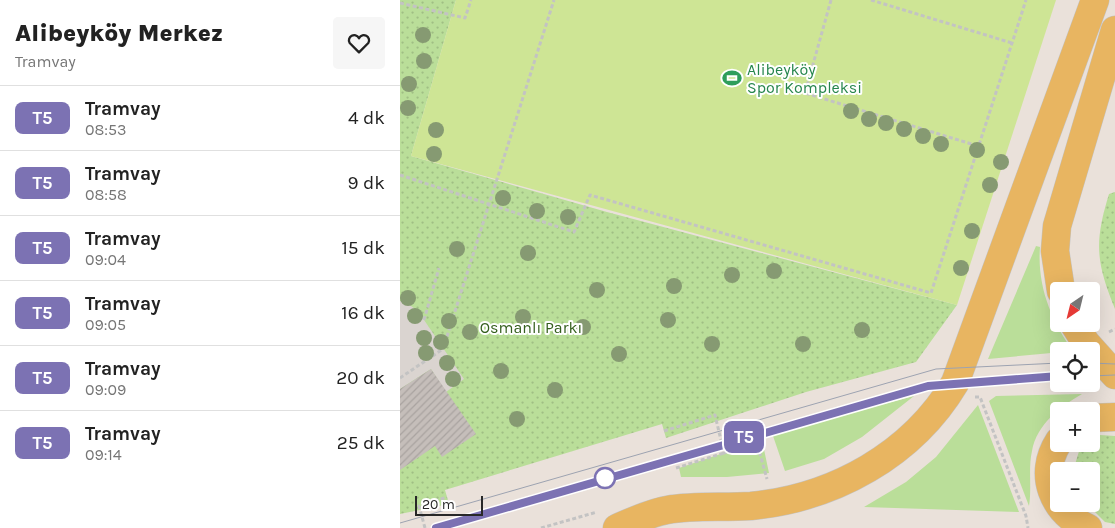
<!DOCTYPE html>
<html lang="tr">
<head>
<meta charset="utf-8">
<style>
  :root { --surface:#fff; --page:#f6f6f6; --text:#222; --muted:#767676; --line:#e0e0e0 }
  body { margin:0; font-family:Karla,sans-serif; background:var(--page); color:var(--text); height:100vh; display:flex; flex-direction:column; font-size:19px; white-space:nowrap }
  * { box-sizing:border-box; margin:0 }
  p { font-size:16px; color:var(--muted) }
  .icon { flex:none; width:28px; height:28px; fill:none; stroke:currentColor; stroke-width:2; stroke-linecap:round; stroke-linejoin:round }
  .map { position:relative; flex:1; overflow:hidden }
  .sheet { display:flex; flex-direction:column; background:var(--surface); width:400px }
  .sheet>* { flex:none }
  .badge { padding:0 10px; border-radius:8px; font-size:18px; line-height:32px }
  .needle { width:32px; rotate:215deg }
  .controls { position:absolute; left:650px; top:282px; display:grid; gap:10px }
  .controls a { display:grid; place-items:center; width:50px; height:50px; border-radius:5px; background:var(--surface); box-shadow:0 5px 20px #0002; font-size:25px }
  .scale { position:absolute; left:15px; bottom:12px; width:68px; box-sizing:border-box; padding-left:5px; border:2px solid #282828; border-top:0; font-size:14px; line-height:18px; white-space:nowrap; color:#282828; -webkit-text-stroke:4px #fff; paint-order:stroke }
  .map>.badge { position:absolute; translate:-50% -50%; box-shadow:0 0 0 2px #fff }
  .round { display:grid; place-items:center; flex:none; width:52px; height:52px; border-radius:5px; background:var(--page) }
  .summary { display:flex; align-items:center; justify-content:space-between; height:85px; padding:0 15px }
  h1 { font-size:24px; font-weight:800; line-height:38px }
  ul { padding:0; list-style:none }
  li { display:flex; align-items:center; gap:15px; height:65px; padding:0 15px; border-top:1px solid var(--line) }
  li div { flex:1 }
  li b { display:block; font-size:19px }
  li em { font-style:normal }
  li .badge { min-width:55px; font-weight:700; text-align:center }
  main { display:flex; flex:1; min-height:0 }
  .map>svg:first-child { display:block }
</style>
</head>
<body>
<main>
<section class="sheet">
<div class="summary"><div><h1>Alibeyköy Merkez</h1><p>Tramvay</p></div><a class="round"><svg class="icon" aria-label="heart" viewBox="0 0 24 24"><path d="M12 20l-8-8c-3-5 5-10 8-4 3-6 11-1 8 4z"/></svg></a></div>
<ul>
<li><span class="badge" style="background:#7c72b3;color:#fff">T5</span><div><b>Tramvay</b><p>08:53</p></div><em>4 dk</em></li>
<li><span class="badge" style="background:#7c72b3;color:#fff">T5</span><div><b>Tramvay</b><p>08:58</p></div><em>9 dk</em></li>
<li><span class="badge" style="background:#7c72b3;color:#fff">T5</span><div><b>Tramvay</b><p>09:04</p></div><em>15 dk</em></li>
<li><span class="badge" style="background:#7c72b3;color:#fff">T5</span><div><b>Tramvay</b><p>09:05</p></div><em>16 dk</em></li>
<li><span class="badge" style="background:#7c72b3;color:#fff">T5</span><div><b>Tramvay</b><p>09:09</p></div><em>20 dk</em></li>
<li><span class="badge" style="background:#7c72b3;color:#fff">T5</span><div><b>Tramvay</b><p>09:14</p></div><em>25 dk</em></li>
</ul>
</section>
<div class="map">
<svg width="715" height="528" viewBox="0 0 715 528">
  <defs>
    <pattern id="park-dots" width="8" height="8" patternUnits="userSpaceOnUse" patternTransform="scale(1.25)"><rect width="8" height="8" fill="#bade99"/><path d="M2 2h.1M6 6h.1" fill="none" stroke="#a0be84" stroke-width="1.8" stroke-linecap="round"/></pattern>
    <pattern id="building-hatch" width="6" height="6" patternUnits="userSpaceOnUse" patternTransform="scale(1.25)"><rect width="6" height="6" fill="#c5beba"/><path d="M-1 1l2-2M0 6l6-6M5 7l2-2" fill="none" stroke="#a9a3a0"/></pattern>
  </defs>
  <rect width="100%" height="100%" fill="#eae1da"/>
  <!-- grass -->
  <path fill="#bade99" d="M636,246L640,247C637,286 651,320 673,351L588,359Z
    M682,394C660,407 637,424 632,451C628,468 632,488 629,506L589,401L596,396Z
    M514,396L462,437L424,459L385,471L372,433Z
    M578,405L619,512L464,507L506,482L536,457Z
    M362,440L369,473L327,477H281L279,468Z"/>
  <!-- park -->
  <path fill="url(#park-dots)" d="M0,0H56L11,156L207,212L557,305L516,362L406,392L266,438L262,424L45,490L49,504L0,514Z
    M715,192V309C696,262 694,243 709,194Z
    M700,435L715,436V524L705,522L687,504H691V471H673L680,448L691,444V441Z"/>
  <!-- pitch -->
  <path fill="#cee595" d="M56,0H656L557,305L11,156Z"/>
  <!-- plaza -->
  <path fill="#dad4d0" d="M0,301H4L18,311L64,379L46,392L31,369L0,389Z"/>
  <!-- building -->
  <path fill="url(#building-hatch)" d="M31,369L76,434L42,457L35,446L0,470V389Z"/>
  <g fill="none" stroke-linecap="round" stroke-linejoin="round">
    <!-- primary casing -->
    <g stroke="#c3c3c3" stroke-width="29">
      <path id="primary" d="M661,291L655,251L657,226L715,30
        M674,324L686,343L715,375
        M691,418L715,417
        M659,441C637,475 653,512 688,528
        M217,528C233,521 250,513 267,510C295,505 323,508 351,506C434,498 512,455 555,383L695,0"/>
    </g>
    <!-- path -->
    <path stroke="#c3c3c3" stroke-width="3" stroke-dasharray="4 2.5" stroke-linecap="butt" d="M431,0L405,93L578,146
      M471,0L612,43
      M0,3L65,18L71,0
      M0,175L174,232L190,195L531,293L626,0
      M24,320L39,268
      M709,332L715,329
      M0,378L43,349L154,0
      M575,397H580L626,516L628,528
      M264,431L315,415L324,453L357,443L367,479
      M276,468L324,453
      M25,528L19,506L47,497
      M141,528L197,512"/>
    <!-- primary -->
    <use href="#primary" stroke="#e8b561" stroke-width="28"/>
    <!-- tram -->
    <path stroke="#9da3b1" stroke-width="1" d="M691,363L715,364
      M691,376L715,375
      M0,523L536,369L659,363
      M36,528L528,385L659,376"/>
  </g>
  <!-- trees -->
  <g fill="#869a72">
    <circle cx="23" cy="35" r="8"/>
    <circle cx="24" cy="61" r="8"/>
    <circle cx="9" cy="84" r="8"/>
    <circle cx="8" cy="108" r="8"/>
    <circle cx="451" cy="111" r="8"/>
    <circle cx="469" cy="119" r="8"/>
    <circle cx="486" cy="123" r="8"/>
    <circle cx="504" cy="129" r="8"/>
    <circle cx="36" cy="130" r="8"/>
    <circle cx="523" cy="136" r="8"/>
    <circle cx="541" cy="144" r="8"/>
    <circle cx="577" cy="150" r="8"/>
    <circle cx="34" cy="154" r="8"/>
    <circle cx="601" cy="162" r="8"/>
    <circle cx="590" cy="185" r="8"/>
    <circle cx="103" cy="198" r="8"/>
    <circle cx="137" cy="211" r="8"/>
    <circle cx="168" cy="217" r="8"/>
    <circle cx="572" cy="231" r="8"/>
    <circle cx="57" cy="249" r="8"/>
    <circle cx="128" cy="253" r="8"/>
    <circle cx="561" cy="268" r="8"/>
    <circle cx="374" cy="271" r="8"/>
    <circle cx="332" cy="275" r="8"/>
    <circle cx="274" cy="286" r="8"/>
    <circle cx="197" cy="290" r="8"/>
    <circle cx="8" cy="298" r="8"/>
    <circle cx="15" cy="316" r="8"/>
    <circle cx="123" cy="317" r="8"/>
    <circle cx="268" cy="320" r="8"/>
    <circle cx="49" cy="321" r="8"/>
    <circle cx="183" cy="327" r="8"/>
    <circle cx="462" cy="330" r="8"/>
    <circle cx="70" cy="332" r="8"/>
    <circle cx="24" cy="338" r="8"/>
    <circle cx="41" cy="342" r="8"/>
    <circle cx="312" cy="344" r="8"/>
    <circle cx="403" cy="344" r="8"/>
    <circle cx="26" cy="353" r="8"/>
    <circle cx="219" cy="354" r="8"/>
    <circle cx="47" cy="363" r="8"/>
    <circle cx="101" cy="371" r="8"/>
    <circle cx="53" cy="379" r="8"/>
    <circle cx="155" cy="390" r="8"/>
    <circle cx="117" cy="419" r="8"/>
  </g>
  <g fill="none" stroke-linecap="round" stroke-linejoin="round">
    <!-- line casing -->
    <g stroke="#fff" stroke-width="11">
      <path id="line" d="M36,528L528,386L659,376"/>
    </g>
    <!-- line -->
    <use href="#line" stroke="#7c72b3" stroke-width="8"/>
  </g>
  <!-- icons -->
  <defs>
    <g id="stadium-bare" transform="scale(1.5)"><path d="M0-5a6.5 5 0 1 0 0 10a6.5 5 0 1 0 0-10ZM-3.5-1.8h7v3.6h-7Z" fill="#2e9e5b" stroke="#fff" stroke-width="2.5" paint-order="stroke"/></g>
  </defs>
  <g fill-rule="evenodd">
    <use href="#stadium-bare" x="332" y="78"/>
  </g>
  <!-- markers -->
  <circle fill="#fff" stroke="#7c72b3" stroke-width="2.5" cx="205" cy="478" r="10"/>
  <g text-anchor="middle" stroke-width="4" stroke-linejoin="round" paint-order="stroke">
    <!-- leisure labels -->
    <g font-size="16" fill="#27864d" stroke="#fff" text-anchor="start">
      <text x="347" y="75">Alibeyköy<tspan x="347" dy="18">Spor Kompleksi</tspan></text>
    </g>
    <!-- park labels -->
    <g font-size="16" fill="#345f1d" stroke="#fff">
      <text x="131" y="333">Osmanlı Parkı</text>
    </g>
  </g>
</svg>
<div class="controls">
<a><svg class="needle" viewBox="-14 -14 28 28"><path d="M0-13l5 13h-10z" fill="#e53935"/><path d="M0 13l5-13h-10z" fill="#767676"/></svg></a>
<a><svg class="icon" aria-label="locate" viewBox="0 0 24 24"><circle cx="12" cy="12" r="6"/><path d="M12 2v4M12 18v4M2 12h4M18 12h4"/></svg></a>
<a>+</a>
<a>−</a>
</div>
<div class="scale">20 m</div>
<b class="badge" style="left:344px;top:437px;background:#7c72b3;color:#fff">T5</b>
</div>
</main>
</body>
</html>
